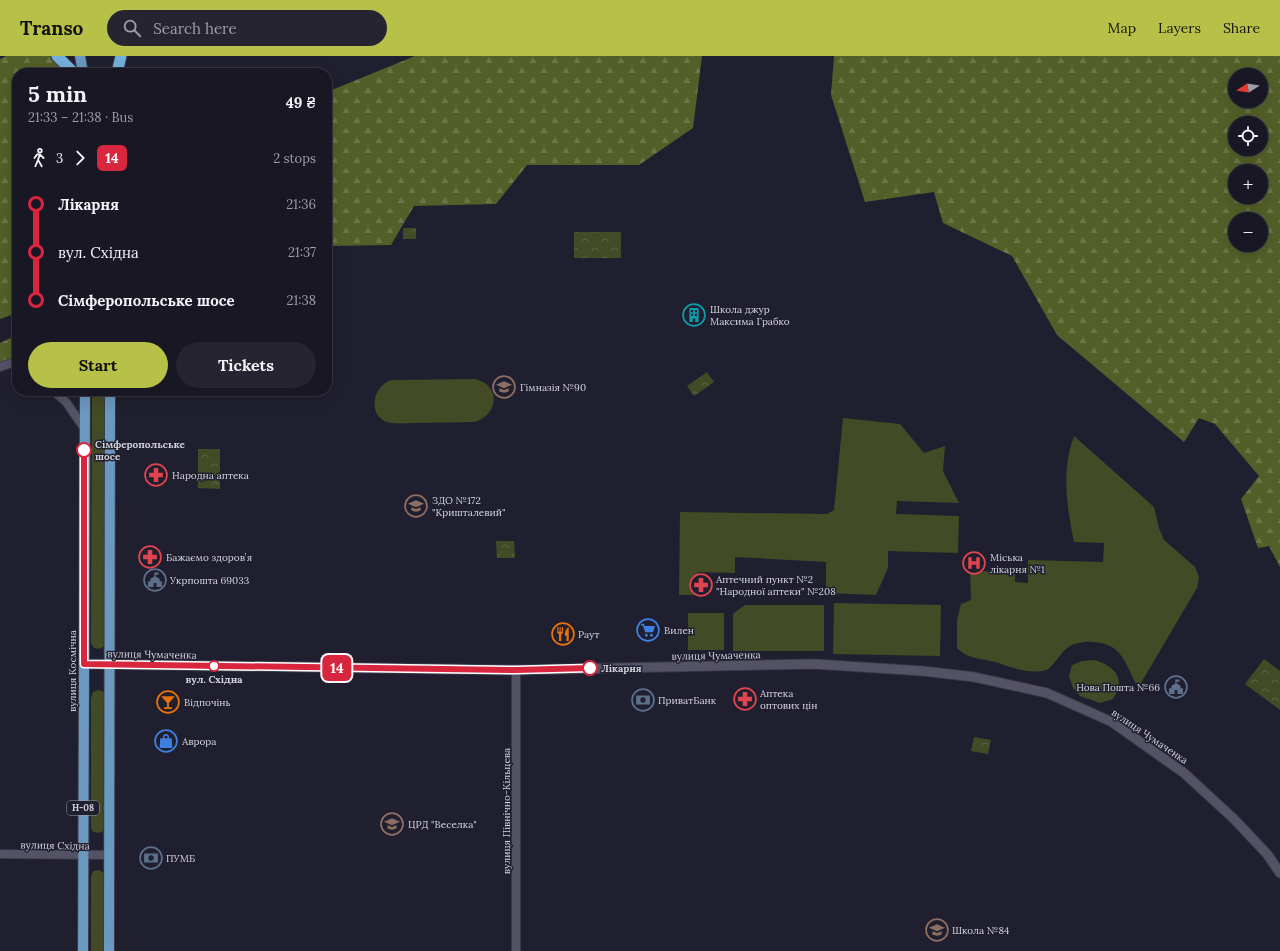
<!DOCTYPE html>
<html lang="en">
<head>
<meta charset="utf-8">
<style>
  :root { --surface:#181723; --page:#252430; --text:#f1f3f6; --muted:#9f9fa6; --line:#363641; --accent:#b7c148 }
  body { margin:0; font-family:Lora,serif; background:var(--page); color:var(--text); height:100vh; display:flex; flex-direction:column; font-size:15px; white-space:nowrap }
  * { box-sizing:border-box; margin:0 }
  p { font-size:13px; color:var(--muted) }
  .icon { flex:none; width:22px; height:22px; fill:none; stroke:currentColor; stroke-width:2; stroke-linecap:round; stroke-linejoin:round }
  .map { position:relative; flex:1; overflow:hidden }
  .drawer { position:absolute; left:12px; top:12px; width:320px; height:328px; display:flex; flex-direction:column; background:var(--surface); border-radius:16px; box-shadow:0 4px 16px #0002,0 0 0 1px var(--line) }
  .drawer>* { flex:none }
  .badge { padding:0 8px; border-radius:6px; font-size:14px; line-height:26px }
  .needle { width:26px; rotate:258deg }
  .controls { position:absolute; left:1228px; top:12px; display:grid; gap:8px }
  .controls a { display:grid; place-items:center; width:40px; height:40px; border-radius:50%; background:var(--surface); box-shadow:0 4px 16px #0002,0 0 0 1px var(--line); font-size:20px }
  .map>.badge { position:absolute; translate:-50% -50%; box-shadow:0 0 0 2px #fff }
  .legs { display:flex; align-items:center; gap:6px; height:44px; padding:0 16px; font-size:13px }
  .legs p { margin-inline-start:auto }
  .headline { display:flex; align-items:center; justify-content:space-between; height:68px; padding:0 16px }
  h1 { font-size:22px; font-weight:800; line-height:30px }
  .button { display:flex; gap:8px; margin-top:auto; padding:8px 16px }
  .button a { flex:1; height:46px; border-radius:24px; background:var(--accent); color:#111; font-size:16px; font-weight:800; line-height:46px; text-align:center }
  .button a+a { background:var(--page); color:var(--text) }
  ul { padding:0 16px; list-style:none }
  li { display:flex; align-items:center; gap:14px; height:48px; font-size:15px }
  li i { display:grid; place-items:center; width:6px; height:100%; margin:0 5px; background:currentColor }
  li i::after { content:''; width:10px; height:10px; margin:-5px; border:3px solid; border-radius:50%; background:var(--surface) }
  li p { margin-inline-start:auto }
  li:first-child i { background:linear-gradient(#0000 50%,currentColor 0) }
  li:last-child i { background:linear-gradient(currentColor 50%,#0000 0) }
  header { display:flex; align-items:center; gap:24px; box-sizing:border-box; height:56px; padding:0 20px; background:var(--accent); color:#111 }
  header strong { font-size:19px }
  nav { display:flex; gap:22px; margin-inline-start:auto; font-size:14px }
  .search { width:280px; height:36px; background:var(--page); display:flex; align-items:center; gap:10px; box-sizing:border-box; padding:0 14px; border-radius:22px; color:var(--muted); font-size:15px }
  .map>svg:first-child { display:block }
</style>
</head>
<body>
<header>
<strong>Transo</strong>
<div class="search"><svg class="icon" aria-label="search" viewBox="0 0 24 24"><circle cx="10" cy="10" r="6"/><path d="M15 15l6 6"/></svg>Search here</div>
<nav><a>Map</a><a>Layers</a><a>Share</a></nav>
</header>
<div class="map">
<svg width="1280" height="895" viewBox="0 0 1280 895">
  <defs>
    <pattern id="forest-firs" width="22" height="20" patternUnits="userSpaceOnUse"><rect width="22" height="20" fill="#535f28"/><path d="M5 1l3.5 6h-7zM16 11l3.5 6h-7z" fill="#6b7547"/></pattern>
    <pattern id="park-crowns" width="20" height="18" patternUnits="userSpaceOnUse"><rect width="20" height="18" fill="#424b25"/><path d="M2 6a3 3 0 1 1 6 0M12 15a3 3 0 1 1 6 0" fill="none" stroke="#5c6444"/></pattern>
  </defs>
  <rect width="100%" height="100%" fill="#201f2f"/>
  <!-- grass -->
  <path fill="#424b25" d="M475,323C501,329 499,358 475,366C456,366 436,367 416,367C408,367 399,368 391,367C367,363 371,331 391,324Z
    M92,335H106L105,587L103,591L99,593L94,592L91,587Z
    M843,362L900,368L924,397L945,390L943,415L959,447L897,445L896,458L959,460L958,497L888,495V512L876,539L826,537V506L735,501V517L698,516L697,539H679L680,456L827,458L834,454Z
    M1074,380L1154,451L1159,472L1164,484L1195,511L1199,521L1197,532L1138,632C1132,621 1127,606 1119,597C1109,584 1078,582 1066,593C1061,597 1051,613 1046,614C1029,619 1012,611 995,606C981,602 967,603 957,592V564L961,548L971,544L970,515L1015,516V526L1028,527V504L1103,506L1104,487L1074,486C1067,452 1061,414 1074,380Z
    M834,547L941,549L940,600L833,598Z
    M745,549H824V595H733V558Z
    M688,557H724V594H688Z
    M1095,604C1116,611 1126,623 1113,643L1100,647L1080,640L1073,632L1069,620L1072,609L1082,605Z
    M99,634L104,636L105,642V771L102,776L97,777L92,775L91,770V642L93,636Z
    M99,814L104,817L105,824V895H91V821L93,815Z"/>
  <!-- forest -->
  <path fill="url(#forest-firs)" fill-rule="evenodd" d="M6,0H50L58,4L70,17H17V257L0,263V3Z
    M415,0H702L693,72L639,109H527L496,148L414,150L391,189L327,190V36Z
    M834,0H1280V511L1269,490L1258,492L1241,443L1259,420L1215,368L1199,362L1184,386L1057,279L1012,200L943,167L934,136L865,146L831,39ZM1235,19H1261V45H1235ZM1235,67H1261V93H1235ZM1235,115H1261V141H1235ZM1235,163H1261V189H1235Z
    M17,279V302L0,309V287Z"/>
  <!-- park -->
  <path fill="url(#park-crowns)" d="M403,172H416V183H403Z
    M574,176H621V202H574Z
    M707,316L714,326L694,340L687,330Z
    M198,393H220V433L198,432Z
    M496,485H514L515,502H497Z
    M1264,603L1280,615V654L1245,628Z
    M974,681L991,684L988,698L971,695Z"/>
  <g fill="none" stroke-linecap="round" stroke-linejoin="round">
    <!-- minor casing -->
    <g stroke="#3a3947" stroke-width="10">
      <path id="minor" d="M0,311L17,305
        M54,335L66,346L84,372
        M0,798L109,799
        M516,895V614"/>
    </g>
    <!-- tertiary casing -->
    <g stroke="#3a3947" stroke-width="11">
      <path id="tertiary" d="M84,608L516,614L814,608L923,615L974,621L1047,637L1112,666L1184,717L1234,763L1267,798L1280,817"/>
    </g>
    <!-- primary casing -->
    <g stroke="#3a3947" stroke-width="12">
      <path id="primary" d="M80,0L83,17
        M83,895L85,335
        M109,895L110,335"/>
    </g>
    <!-- trunk casing -->
    <g stroke="#3a3947" stroke-width="13">
      <path id="trunk" d="M57,0L74,17
        M117,17L121,0"/>
    </g>
    <!-- minor -->
    <use href="#minor" stroke="#545366" stroke-width="8"/>
    <!-- tertiary -->
    <use href="#tertiary" stroke="#545366" stroke-width="9"/>
    <!-- primary -->
    <use href="#primary" stroke="#6b98be" stroke-width="10"/>
    <!-- trunk -->
    <use href="#trunk" stroke="#73afdb" stroke-width="11"/>
  </g>
  <g fill="none" stroke-linecap="round" stroke-linejoin="round">
    <!-- line-1 casing -->
    <g stroke="#fff" stroke-width="9">
      <path id="line-1" d="M84,394V608L516,614L590,612"/>
    </g>
    <!-- line-1 -->
    <use href="#line-1" stroke="#d7263d" stroke-width="6"/>
  </g>
  <!-- icons -->
  <defs>
    <g id="building-ring" transform="scale(1.15)"><circle r="9.5" fill="#201f2f" stroke="#0f9aa8" stroke-width="1.5"/><path d="M-4-6H4V6H1V3H-1V6H-4ZM-2.5-4.3h1.7v1.8h-1.7ZM.8-4.3h1.7v1.8H.8ZM-2.5-1h1.7V.8h-1.7ZM.8-1h1.7V.8H.8Z" fill="#0f9aa8"/></g>
    <g id="school-ring" transform="scale(1.15)"><circle r="9.5" fill="#201f2f" stroke="#8d6e63" stroke-width="1.5"/><path d="M0-5L7-2L0 1L-7-2ZM-4 1L0 2.5L4 1V4Q0 6-4 4Z" fill="#8d6e63"/></g>
    <g id="pharmacy-ring" transform="scale(1.15)"><circle r="9.5" fill="#201f2f" stroke="#e0444e" stroke-width="1.5"/><path d="M-2-6h4v4h4v4h-4v4h-4v-4h-4v-4h4Z" fill="#e0444e"/></g>
    <g id="hospital-ring" transform="scale(1.15)"><circle r="9.5" fill="#201f2f" stroke="#e0444e" stroke-width="1.5"/><path d="M-5-5h3v3.5h4V-5h3V5h-3V1.5h-4V5h-3Z" fill="#e0444e"/></g>
    <g id="civic-ring" transform="scale(1.15)"><circle r="9.5" fill="#201f2f" stroke="#5c6f8a" stroke-width="1.5"/><path d="M-.6-6.5H3V-4.5H.6V-3L4-1V1h2V6H-6V1h2V-1L-.6-3ZM-1.2 2.5V6h2.4V2.5Z" fill="#5c6f8a"/></g>
    <g id="supermarket-ring" transform="scale(1.15)"><circle r="9.5" fill="#201f2f" stroke="#3f7fe0" stroke-width="1.5"/><path d="M-6-5.5h2.5l.6 2H6L4.5 2H-2.5L-4.4-4H-6ZM-1.5 3.2a1.3 1.3 0 1 0 .1 0ZM3 3.2a1.3 1.3 0 1 0 .1 0Z" fill="#3f7fe0"/></g>
    <g id="restaurant-ring" transform="scale(1.15)"><circle r="9.5" fill="#201f2f" stroke="#e8710a" stroke-width="1.5"/><path d="M-5-6h1v4h1v-4h1v4h1v-4h1v5L-1.5 .5V6h-2V.5L-5-1ZM5-6V6H3V1.5H1.5Q1.5-4 5-6Z" fill="#e8710a"/></g>
    <g id="bank-ring" transform="scale(1.15)"><circle r="9.5" fill="#201f2f" stroke="#5c6f8a" stroke-width="1.5"/><path d="M-6-4H6V4H-6ZM0-2.3a2.3 2.3 0 1 0 0 4.6a2.3 2.3 0 1 0 0-4.6Z" fill="#5c6f8a"/></g>
    <g id="bar-ring" transform="scale(1.15)"><circle r="9.5" fill="#201f2f" stroke="#e8710a" stroke-width="1.5"/><path d="M-6-5H6L.8 .8V4.5H3.5V6h-7V4.5H-.8V.8Z" fill="#e8710a"/></g>
    <g id="shop-ring" transform="scale(1.15)"><circle r="9.5" fill="#201f2f" stroke="#3f7fe0" stroke-width="1.5"/><path d="M-5-2.5h2.3a2.7 3.5 0 0 1 5.4 0H5L5.5 6h-11ZM-1.5-2.5h3a1.5 2.3 0 0 0-3 0Z" fill="#3f7fe0"/></g>
  </defs>
  <g fill-rule="evenodd">
    <use href="#building-ring" x="694" y="259"/>
    <use href="#school-ring" x="504" y="331"/>
    <use href="#pharmacy-ring" x="156" y="419"/>
    <use href="#school-ring" x="416" y="450"/>
    <use href="#pharmacy-ring" x="150" y="501"/>
    <use href="#hospital-ring" x="974" y="507"/>
    <use href="#civic-ring" x="155" y="524"/>
    <use href="#pharmacy-ring" x="701" y="529"/>
    <use href="#supermarket-ring" x="648" y="574"/>
    <use href="#restaurant-ring" x="563" y="578"/>
    <use href="#civic-ring" x="1176" y="631"/>
    <use href="#pharmacy-ring" x="745" y="643"/>
    <use href="#bank-ring" x="643" y="644"/>
    <use href="#bar-ring" x="168" y="646"/>
    <use href="#shop-ring" x="166" y="685"/>
    <use href="#school-ring" x="392" y="768"/>
    <use href="#bank-ring" x="151" y="802"/>
    <use href="#school-ring" x="937" y="874"/>
  </g>
  <!-- markers -->
  <g fill="#fff" stroke="#d7263d" stroke-width="2">
    <circle cx="84" cy="394" r="7"/>
    <circle cx="214" cy="610" r="5"/>
    <circle cx="590" cy="612" r="7"/>
  </g>
  <g text-anchor="middle" stroke-width="3" stroke-linejoin="round" paint-order="stroke">
    <!-- shield labels -->
    <rect fill="#201f2f" stroke="#9d9daa" stroke-width="1" x="67" y="745" width="32" height="14" rx="3"/>
    <g font-size="9" font-weight="bold" fill="#d3d3de">
      <text x="83" y="755">Н-08</text>
    </g>
    <!-- poi labels -->
    <g font-size="10" fill="#d3d3de" stroke="#201f2f" text-anchor="start">
      <text x="710" y="257">Школа джур<tspan x="710" dy="12">Максима Грабко</tspan></text>
      <text x="520" y="335">Гімназія №90</text>
      <text x="172" y="423">Народна аптека</text>
      <text x="432" y="448">ЗДО №172<tspan x="432" dy="12">"Кришталевий"</tspan></text>
      <text x="166" y="505">Бажаємо здоровʼя</text>
      <text x="990" y="505">Міська<tspan x="990" dy="12">лікарня №1</tspan></text>
      <text x="716" y="527">Аптечний пункт №2<tspan x="716" dy="12">"Народної аптеки" №208</tspan></text>
      <text x="170" y="528">Укрпошта 69033</text>
      <text x="664" y="578">Вилен</text>
      <text x="578" y="582">Раут</text>
      <text x="1160" y="635" text-anchor="end">Нова Пошта №66</text>
      <text x="760" y="641">Аптека<tspan x="760" dy="12">оптових цін</tspan></text>
      <text x="658" y="648">ПриватБанк</text>
      <text x="184" y="650">Відпочінь</text>
      <text x="182" y="689">Аврора</text>
      <text x="408" y="772">ЦРД "Веселка"</text>
      <text x="166" y="806">ПУМБ</text>
      <text x="952" y="878">Школа №84</text>
    </g>
    <!-- stop labels -->
    <g font-size="10" font-weight="bold" fill="#d3d3de" stroke="#201f2f" text-anchor="start">
      <text x="95" y="392">Сімферопольське<tspan x="95" dy="12">шосе</tspan></text>
      <text x="601" y="616">Лікарня</text>
      <text x="214" y="627" text-anchor="middle">вул. Східна</text>
    </g>
    <!-- street labels -->
    <g font-size="10" fill="#d3d3de" stroke="#201f2f">
      <text transform="translate(152 598) rotate(1)" y="4">вулиця Чумаченка</text>
      <text transform="translate(716 599) rotate(-1)" y="4">вулиця Чумаченка</text>
      <text transform="translate(72 615) rotate(-90)" y="4">вулиця Космічна</text>
      <text transform="translate(1150 680) rotate(34)" y="4">вулиця Чумаченка</text>
      <text transform="translate(506 755) rotate(-90)" y="4">вулиця Північно-Кільцева</text>
      <text transform="translate(55 789) rotate(1)" y="4">вулиця Східна</text>
    </g>
  </g>
</svg>
<div class="controls">
<a><svg class="needle" viewBox="-14 -14 28 28"><path d="M0-13l5 13h-10z" fill="#e53935"/><path d="M0 13l5-13h-10z" fill="#9f9fa6"/></svg></a>
<a><svg class="icon" aria-label="locate" viewBox="0 0 24 24"><circle cx="12" cy="12" r="6"/><path d="M12 2v4M12 18v4M2 12h4M18 12h4"/></svg></a>
<a>+</a>
<a>−</a>
</div>
<b class="badge" style="left:337px;top:612px;background:#d7263d;color:#fff">14</b>
<section class="drawer">
<div class="headline"><div><h1>5 min</h1><p>21:33 – 21:38 · Bus</p></div><b>49 ₴</b></div>
<div class="legs"><svg class="icon" aria-label="walk" viewBox="0 0 24 24"><circle cx="13" cy="4" r="2"/><path d="M13 8l-2 6 4 7M11 14l-3 7M7 12l3-4h3l4 4"/></svg>3<svg class="icon" aria-label="forward" viewBox="0 0 24 24"><path d="M9 5l7 7-7 7"/></svg><b class="badge" style="background:#d7263d;color:#fff">14</b><p>2 stops</p></div>
<ul>
<li><i style="color:#d7263d"></i><b>Лікарня</b><p>21:36</p></li>
<li><i style="color:#d7263d"></i><span>вул. Східна</span><p>21:37</p></li>
<li><i style="color:#d7263d"></i><b>Сімферопольське шосе</b><p>21:38</p></li>
</ul>
<div class="button"><a>Start</a><a>Tickets</a></div>
</section>
</div>
</body>
</html>
